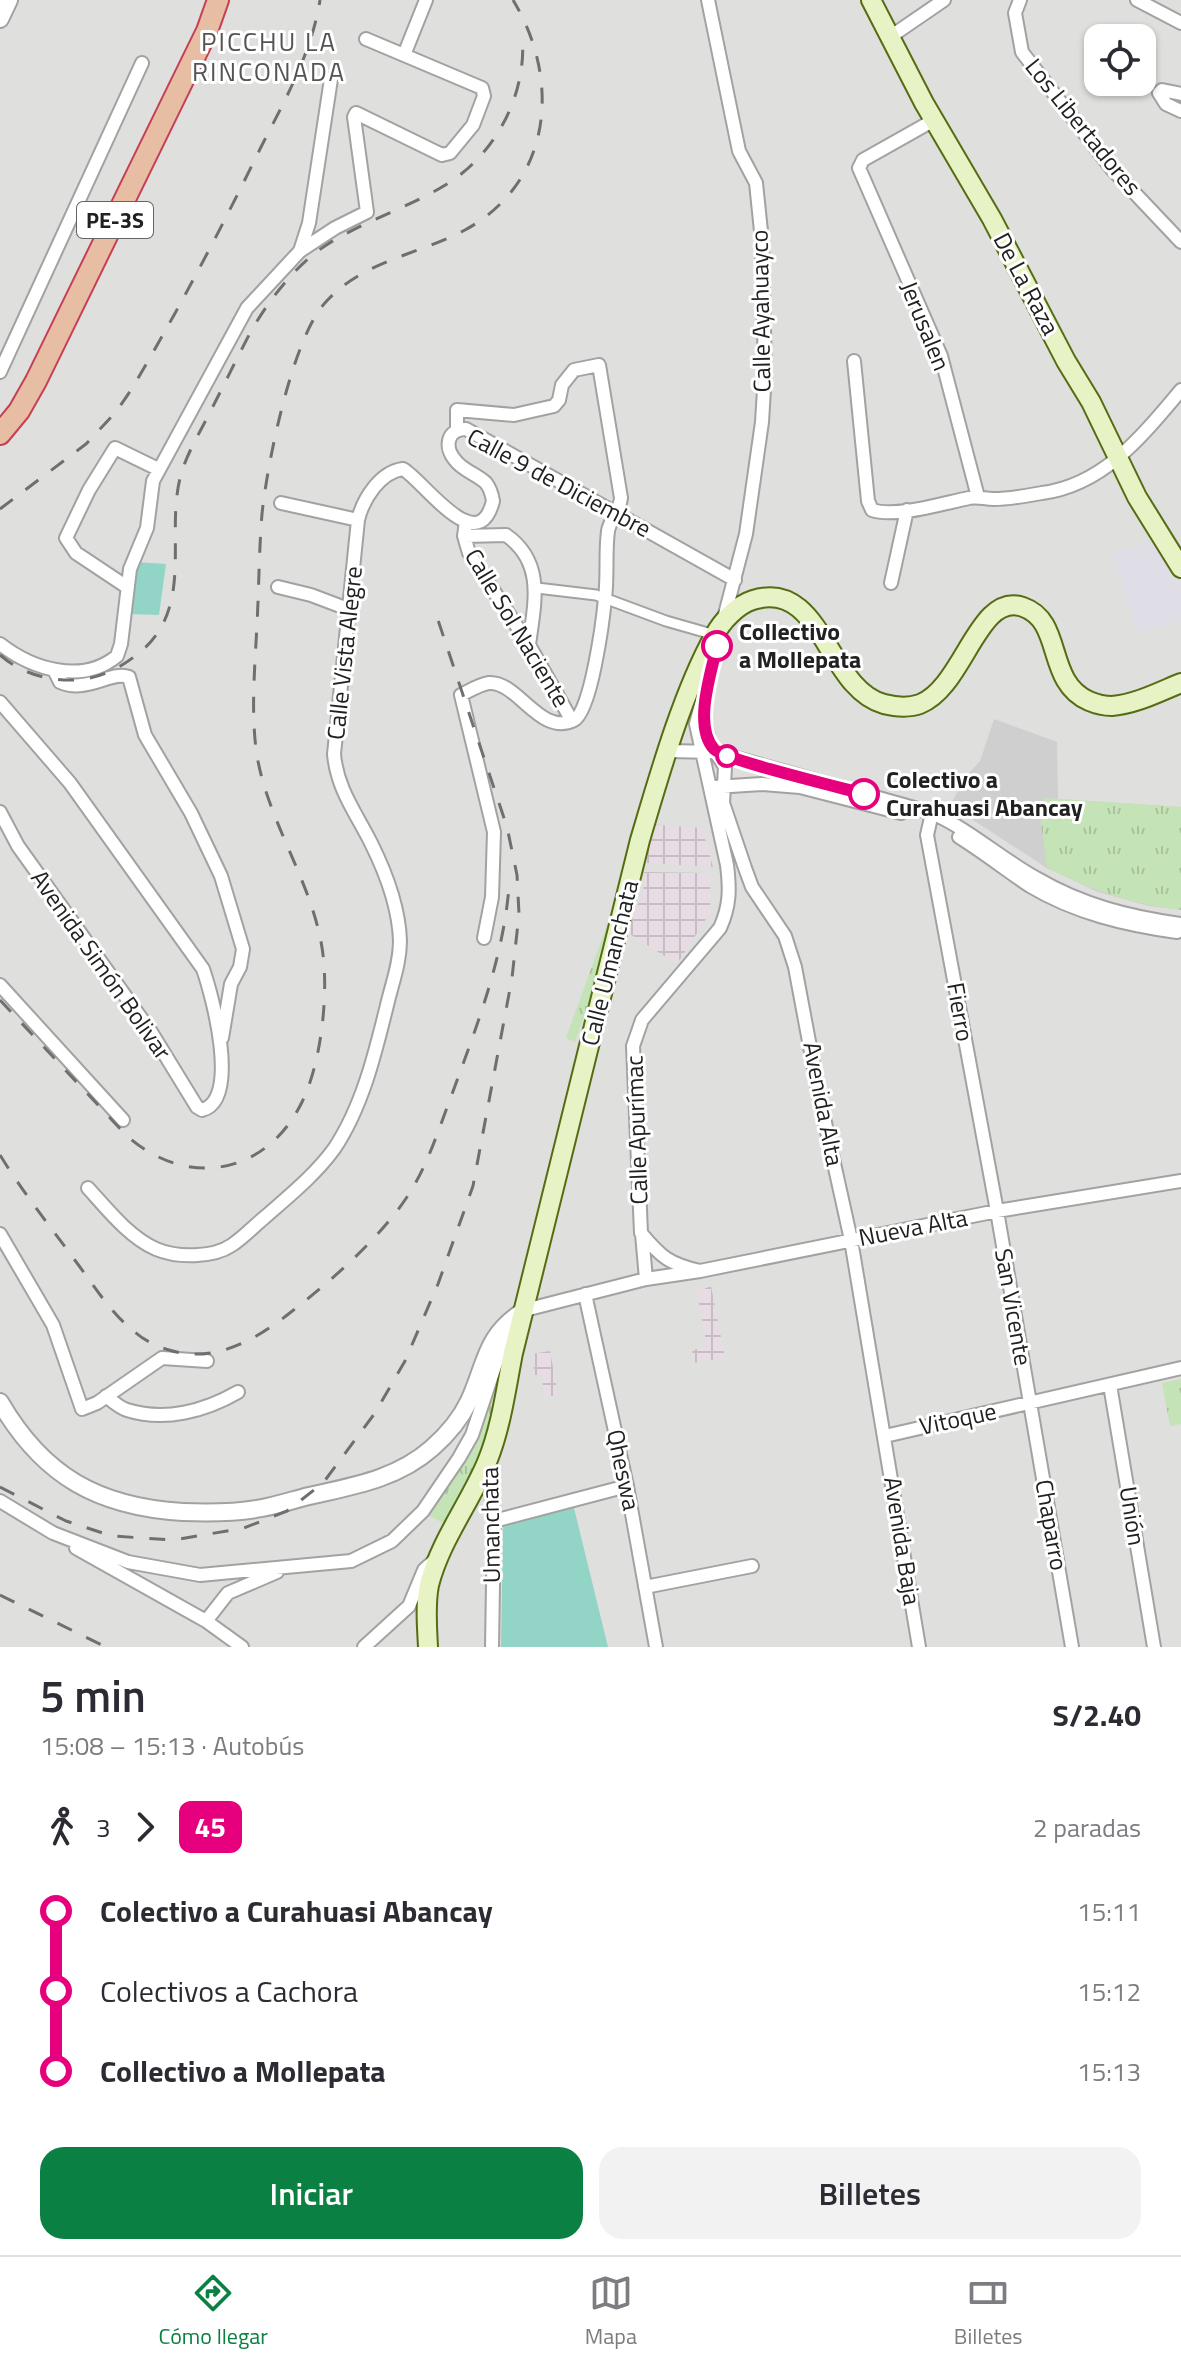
<!DOCTYPE html>
<html lang="es">
<head>
<meta charset="utf-8">
<style>
  :root { --surface:#fff; --page:#f2f2f3; --text:#2b2b33; --muted:#7c7c81; --line:#e1e1e2; --accent:#0b8043 }
  body { margin:0; font-family:"Titillium Web",sans-serif; background:var(--page); color:var(--text); height:100vh; display:flex; flex-direction:column; font-size:30px; white-space:nowrap }
  * { box-sizing:border-box; margin:0 }
  p { font-size:26px; color:var(--muted) }
  .icon { flex:none; width:44px; height:44px; fill:none; stroke:currentColor; stroke-width:2; stroke-linecap:round; stroke-linejoin:round }
  .map { position:relative; height:1647px; overflow:hidden }
  .side { display:flex; flex-direction:column; background:var(--surface); flex:1 }
  .side>* { flex:none }
  .badge { padding:0 16px; border-radius:12px; font-size:28px; line-height:52px }
  .buttons { position:absolute; left:1084px; top:24px; display:grid; gap:16px }
  .buttons a { display:grid; place-items:center; width:72px; height:72px; border-radius:16px; background:var(--surface); box-shadow:0 2px 6px #0004; font-size:40px }
  .map>.badge { position:absolute; translate:-50% -50%; box-shadow:0 0 0 4px #fff }
  .legs { display:flex; align-items:center; gap:12px; height:88px; padding:0 40px; font-size:26px }
  .legs p { margin-inline-start:auto }
  .summary { display:flex; align-items:center; justify-content:space-between; height:136px; padding:0 40px }
  h1 { font-size:44px; font-weight:600; line-height:60px }
  .cta { display:flex; gap:16px; margin-top:auto; padding:16px 40px }
  .cta a { flex:1; height:92px; border-radius:24px; background:var(--accent); color:#fff; font-size:32px; font-weight:600; line-height:92px; text-align:center }
  .cta a+a { background:var(--page); color:var(--text) }
  ul { padding:0 40px; list-style:none }
  li { display:flex; align-items:center; gap:28px; height:80px; font-size:30px }
  li i { display:grid; place-items:center; width:12px; height:100%; margin:0 10px; background:currentColor }
  li i::after { content:''; width:20px; height:20px; margin:-10px; border:6px solid; border-radius:50%; background:var(--surface) }
  li p { margin-inline-start:auto }
  li:first-child i { background:linear-gradient(#0000 50%,currentColor 0) }
  li:last-child i { background:linear-gradient(currentColor 50%,#0000 0) }
  .tab-bar { display:flex; justify-content:space-around; align-items:center; height:112px; border-top:2px solid var(--line); background:var(--surface); font-size:22px; color:var(--muted) }
  .tab-bar a { display:grid; justify-items:center; gap:4px }
  .tab-bar .current { color:var(--accent) }
  .map>svg:first-child { display:block }
</style>
</head>
<body>
<div class="map">
<svg width="1181" height="1647" viewBox="0 0 1181 1647">
  <defs>
    <pattern id="industrial-grid" width="8" height="8" patternUnits="userSpaceOnUse" patternTransform="scale(2)"><rect width="8" height="8" fill="#e8dce4"/><path d="M0 4h8M4 0v8" fill="none" stroke="#c7bcc3"/></pattern>
    <pattern id="grass-tufts" width="24" height="20" patternUnits="userSpaceOnUse" patternTransform="scale(2)"><rect width="24" height="20" fill="#c4e3b6"/><path d="M3 7l-1-3M5 7V3M7 7l1-3M15 17l-1-3M17 17v-4M19 17l1-3" fill="none" stroke="#a8c29c"/></pattern>
  </defs>
  <rect width="100%" height="100%" fill="#f0efe9"/>
  <!-- residential -->
  <path fill="#dfdfde" fill-rule="evenodd" d="M0,0H1181V1647H0ZM1098,38H1142V82H1098Z"/>
  <!-- industrial -->
  <path fill="url(#industrial-grid)" d="M649,824L702,828L713,867L647,863Z
    M644,872L710,873V913L677,964L622,929L643,896Z
    M711,1286L725,1358L694,1363L692,1350L707,1347L697,1292Z
    M550,1351L558,1395L545,1397L541,1375H535L531,1354Z"/>
  <!-- religious -->
  <path fill="#cfcfcf" d="M994,719L1057,742L1058,799L1181,807V910L1149,906L1098,892L1047,868L950,805L968,774L980,761Z"/>
  <!-- grass -->
  <path fill="url(#grass-tufts)" d="M1045,798L1181,807V910C1128,903 1095,891 1047,868L1041,823Z
    M620,889L597,980L575,1042L566,1038Z
    M501,1364L502,1377L483,1456L447,1525L426,1514Z
    M1181,1379V1424L1170,1426L1162,1383Z"/>
  <!-- pitch -->
  <path fill="#92d5c7" d="M136,562L166,564L159,615L128,614Z
    M574,1508L608,1647H501L503,1525Z"/>
  <!-- plaza -->
  <path fill="#dfdde6" d="M1151,540L1181,582V620L1136,632L1114,553Z"/>
  <g fill="none" stroke-linecap="round" stroke-linejoin="round">
    <!-- pedestrian casing -->
    <g stroke="#a2a2a2" stroke-width="13">
      <path id="pedestrian" d="M537,588L596,595L666,621L715,635"/>
    </g>
    <!-- minor casing -->
    <g stroke="#a2a2a2" stroke-width="16">
      <path id="minor" d="M708,0L739,151L756,183L762,241L765,373L762,422L746,534L724,618
        M1020,0L1015,13L1022,52L1111,168L1181,242
        M1137,0L1181,23
        M890,37L944,0
        M404,55L426,0
        M1181,94L1162,90L1159,93L1166,104L1181,111
        M934,120L863,160L859,168L941,356L978,497
        M300,251L309,223L331,79
        M854,361L868,501L872,510C896,518 944,503 969,498C977,496 985,499 993,499C1009,499 1026,496 1042,493C1104,485 1143,435 1181,390
        M0,372L142,63
        M457,429V410L514,415L554,406L559,400L562,385L574,370L599,365L621,498C620,510 610,519 608,531C605,553 608,576 605,598C603,620 591,712 574,720C540,737 518,681 489,683C480,684 469,691 461,695L494,832L492,897L484,938
        M281,503L358,520
        M466,521L464,536L469,553L529,645L572,721
        M464,536L506,535C546,563 534,605 529,645
        M891,583L907,510
        M127,587L76,553L66,538L89,490L115,448L158,469
        M278,587L311,595L348,609
        M0,644C32,669 82,685 117,656L121,644L130,569L147,528L153,481L247,308L300,251L335,228L367,212L354,117L356,113L442,155L450,153L473,125L484,96L482,88L366,39
        M54,670L60,682C86,694 112,670 129,677L145,735L191,813L221,876L243,949L240,967L231,984L222,1038
        M0,702L70,783L203,969C212,995 241,1100 202,1110L197,1107L151,1032L18,846L0,812
        M705,708V724L710,743L725,767L723,803L745,868L752,887L785,936L795,967L820,1100L851,1240L919,1647
        M668,751L715,752L932,813C970,830 1000,858 1036,878C1082,905 1129,917 1181,924
        M715,787L762,784L800,787L901,813
        M932,813L927,835L997,1211L1072,1647
        M959,837C983,852 1006,870 1030,886C1075,913 1126,925 1177,932
        M0,985L123,1120
        M88,1188C107,1209 129,1237 156,1249C177,1258 213,1258 232,1245C244,1237 254,1226 265,1217C289,1196 315,1175 334,1149C363,1106 376,1050 388,1001C393,981 400,962 400,941C399,908 386,873 371,843C356,813 337,789 334,754L358,520C363,499 380,472 403,469C423,480 478,561 493,501C492,495 490,488 486,483C477,474 463,471 455,460C444,447 447,429 466,429L735,580
        M0,1234L53,1325L82,1409L97,1403L162,1358L207,1361
        M642,1234L646,1279
        M700,1271C669,1264 661,1257 641,1233L633,1046L642,1020L720,928C730,906 730,889 727,865L696,724L718,640
        M585,1294L627,1486L656,1647
        M525,1310L646,1279L700,1271L997,1211L1181,1181
        M1110,1385L1154,1647
        M106,1396C112,1401 120,1408 127,1410C165,1422 205,1411 238,1392
        M885,1436L1181,1368
        M488,1463L494,1521L492,1647
        M0,1501L53,1533L128,1562L200,1575L351,1561L392,1541L423,1511L459,1458L472,1435L508,1327
        M494,1521L627,1486
        M76,1548L206,1621L242,1647
        M645,1587L752,1566
        M206,1621L228,1593L277,1572
        M364,1647L409,1606L424,1570L436,1559"/>
    </g>
    <!-- tertiary casing -->
    <g stroke="#a2a2a2" stroke-width="20">
      <path id="tertiary" d="M0,19L9,0
        M0,1402C43,1476 98,1507 183,1512C209,1513 236,1513 262,1508C278,1505 293,1500 309,1496C353,1486 397,1479 432,1448C448,1434 460,1420 469,1401C487,1362 484,1336 525,1310"/>
    </g>
    <!-- secondary casing -->
    <g stroke="#546d13" stroke-width="22">
      <path id="secondary" d="M871,0L924,103L992,219L1066,361L1091,402L1137,497L1181,568
        M428,1647C427,1627 425,1605 429,1585C440,1541 470,1503 487,1462C501,1428 506,1389 513,1353L640,840C659,776 682,694 714,636C722,621 737,605 753,600C822,578 827,689 884,704C896,707 909,708 920,704C964,687 978,591 1023,607C1064,621 1045,682 1089,701C1096,704 1104,706 1112,706C1136,704 1159,692 1181,683"/>
    </g>
    <!-- trunk casing -->
    <g stroke="#c63f55" stroke-width="24">
      <path id="trunk" d="M0,434L19,411L36,381L207,31L218,0"/>
    </g>
    <!-- pedestrian -->
    <use href="#pedestrian" stroke="#fff" stroke-width="9"/>
    <!-- minor -->
    <use href="#minor" stroke="#fff" stroke-width="12"/>
    <!-- tertiary -->
    <use href="#tertiary" stroke="#fff" stroke-width="16"/>
    <!-- secondary -->
    <use href="#secondary" stroke="#e8f3c5" stroke-width="18"/>
    <!-- trunk -->
    <use href="#trunk" stroke="#e7bea4" stroke-width="20"/>
    <!-- rail -->
    <path stroke="#6f6f6f" stroke-width="3" stroke-dasharray="16 16" stroke-linecap="butt" d="M0,509L86,444L116,412L131,390C178,311 221,229 261,147C285,100 312,52 320,0
      M0,655C23,675 54,683 85,679C105,676 123,666 139,653C197,606 163,532 182,471C188,452 199,434 208,416C222,389 235,362 249,335C267,302 296,264 328,244C366,220 410,207 447,184C497,153 528,92 522,34
      M0,1000L126,1135C186,1189 266,1176 302,1102C320,1065 327,1006 324,965C319,889 266,824 256,749C251,708 255,665 257,624C259,587 259,550 262,514C267,464 292,341 324,304C361,261 418,255 465,230C553,182 561,79 513,0
      M0,1155C22,1191 49,1225 74,1259C93,1284 111,1314 136,1333C145,1341 157,1346 169,1350C214,1364 256,1340 291,1312C331,1281 379,1239 407,1197C427,1167 438,1131 451,1097C476,1028 503,960 509,887
      M0,1487L66,1521L112,1536L174,1540L244,1528L287,1511L323,1483L375,1413L405,1361L438,1284L473,1186L512,978L519,914L517,875L507,827L436,614
      M0,1595L106,1647"/>
  </g>
  <g fill="none" stroke-linecap="round" stroke-linejoin="round">
    <!-- line-1 casing -->
    <g stroke="#fff" stroke-width="18">
      <path id="line-1" d="M717,646C711,673 693,726 714,749C722,759 842,788 864,794"/>
    </g>
    <!-- line-1 -->
    <use href="#line-1" stroke="#e6007e" stroke-width="12"/>
  </g>
  <!-- markers -->
  <g fill="#fff" stroke="#e6007e" stroke-width="4">
    <circle cx="717" cy="646" r="14"/>
    <circle cx="727" cy="756" r="10"/>
    <circle cx="864" cy="794" r="14"/>
  </g>
  <g text-anchor="middle" stroke-width="6" stroke-linejoin="round" paint-order="stroke">
    <!-- shield labels -->
    <rect fill="#fff" stroke="#646464" stroke-width="2" x="77" y="202" width="76" height="36" rx="6"/>
    <g font-size="22" font-weight="bold" fill="#212121">
      <text x="115" y="228">PE-3S</text>
    </g>
    <!-- street labels -->
    <g font-size="24" fill="#212121" stroke="#fff">
      <text transform="translate(1083 127) rotate(51)" y="8">Los Libertadores</text>
      <text transform="translate(1026 284) rotate(62)" y="8">De La Raza</text>
      <text transform="translate(761 311) rotate(-91)" y="8">Calle Ayahuayco</text>
      <text transform="translate(925 326) rotate(68)" y="8">Jerusalen</text>
      <text transform="translate(559 483) rotate(28)" y="8">Calle 9 de Diciembre</text>
      <text transform="translate(517 628) rotate(59)" y="8">Calle Sol Naciente</text>
      <text transform="translate(345 653) rotate(-84)" y="8">Calle Vista Alegre</text>
      <text transform="translate(610 963) rotate(-76)" y="8">Calle Umanchata</text>
      <text transform="translate(101 965) rotate(55)" y="8">Avenida Simón Bolivar</text>
      <text transform="translate(960 1012) rotate(80)" y="8">Fierro</text>
      <text transform="translate(823 1104) rotate(79)" y="8">Avenida Alta</text>
      <text transform="translate(637 1130) rotate(-92)" y="8">Calle Apurímac</text>
      <text transform="translate(913 1228) rotate(-11)" y="8">Nueva Alta</text>
      <text transform="translate(1013 1307) rotate(80)" y="8">San Vicente</text>
      <text transform="translate(958 1419) rotate(-12)" y="8">Vitoque</text>
      <text transform="translate(623 1470) rotate(78)" y="8">Qheswa</text>
      <text transform="translate(1132 1516) rotate(81)" y="8">Unión</text>
      <text transform="translate(491 1525) rotate(-91)" y="8">Umanchata</text>
      <text transform="translate(1051 1525) rotate(80)" y="8">Chaparro</text>
      <text transform="translate(902 1541) rotate(81)" y="8">Avenida Baja</text>
    </g>
    <!-- stop labels -->
    <g font-size="24" font-weight="bold" fill="#212121" stroke="#fff" text-anchor="start">
      <text x="739" y="640">Collectivo<tspan x="739" dy="28">a Mollepata</tspan></text>
      <text x="886" y="788">Colectivo a<tspan x="886" dy="28">Curahuasi Abancay</tspan></text>
    </g>
    <!-- neighbourhood labels -->
    <g font-size="26" letter-spacing="2" fill="#545454" stroke="#fff">
      <text x="269" y="51">PICCHU LA<tspan x="269" dy="30">RINCONADA</tspan></text>
    </g>
  </g>
</svg>
<div class="buttons">
<a><svg class="icon" aria-label="locate" viewBox="0 0 24 24"><circle cx="12" cy="12" r="6"/><path d="M12 2v4M12 18v4M2 12h4M18 12h4"/></svg></a>
</div>
</div>
<section class="side">
<div class="summary"><div><h1>5 min</h1><p>15:08 – 15:13 · Autobús</p></div><b>S/2.40</b></div>
<div class="legs"><svg class="icon" aria-label="walk" viewBox="0 0 24 24"><circle cx="13" cy="4" r="2"/><path d="M13 8l-2 6 4 7M11 14l-3 7M7 12l3-4h3l4 4"/></svg>3<svg class="icon" aria-label="forward" viewBox="0 0 24 24"><path d="M9 5l7 7-7 7"/></svg><b class="badge" style="background:#e6007e;color:#fff">45</b><p>2 paradas</p></div>
<ul>
<li><i style="color:#e6007e"></i><b>Colectivo a Curahuasi Abancay</b><p>15:11</p></li>
<li><i style="color:#e6007e"></i><span>Colectivos a Cachora</span><p>15:12</p></li>
<li><i style="color:#e6007e"></i><b>Collectivo a Mollepata</b><p>15:13</p></li>
</ul>
<div class="cta"><a>Iniciar</a><a>Billetes</a></div>
</section>
<nav class="tab-bar">
<a class="current"><svg class="icon" aria-label="directions" viewBox="0 0 24 24"><path d="M12 3l9 9-9 9-9-9zM9 14v-3h6M13 9l2 2-2 2"/></svg>Cómo llegar</a>
<a><svg class="icon" aria-label="map" viewBox="0 0 24 24"><path d="M3 6l6-2 6 2 6-2v14l-6 2-6-2-6 2zM9 4v14M15 6v14"/></svg>Mapa</a>
<a><svg class="icon" aria-label="tickets" viewBox="0 0 24 24"><path d="M3 7h18v10H3zM15 7v10"/></svg>Billetes</a>
</nav>
</body>
</html>
